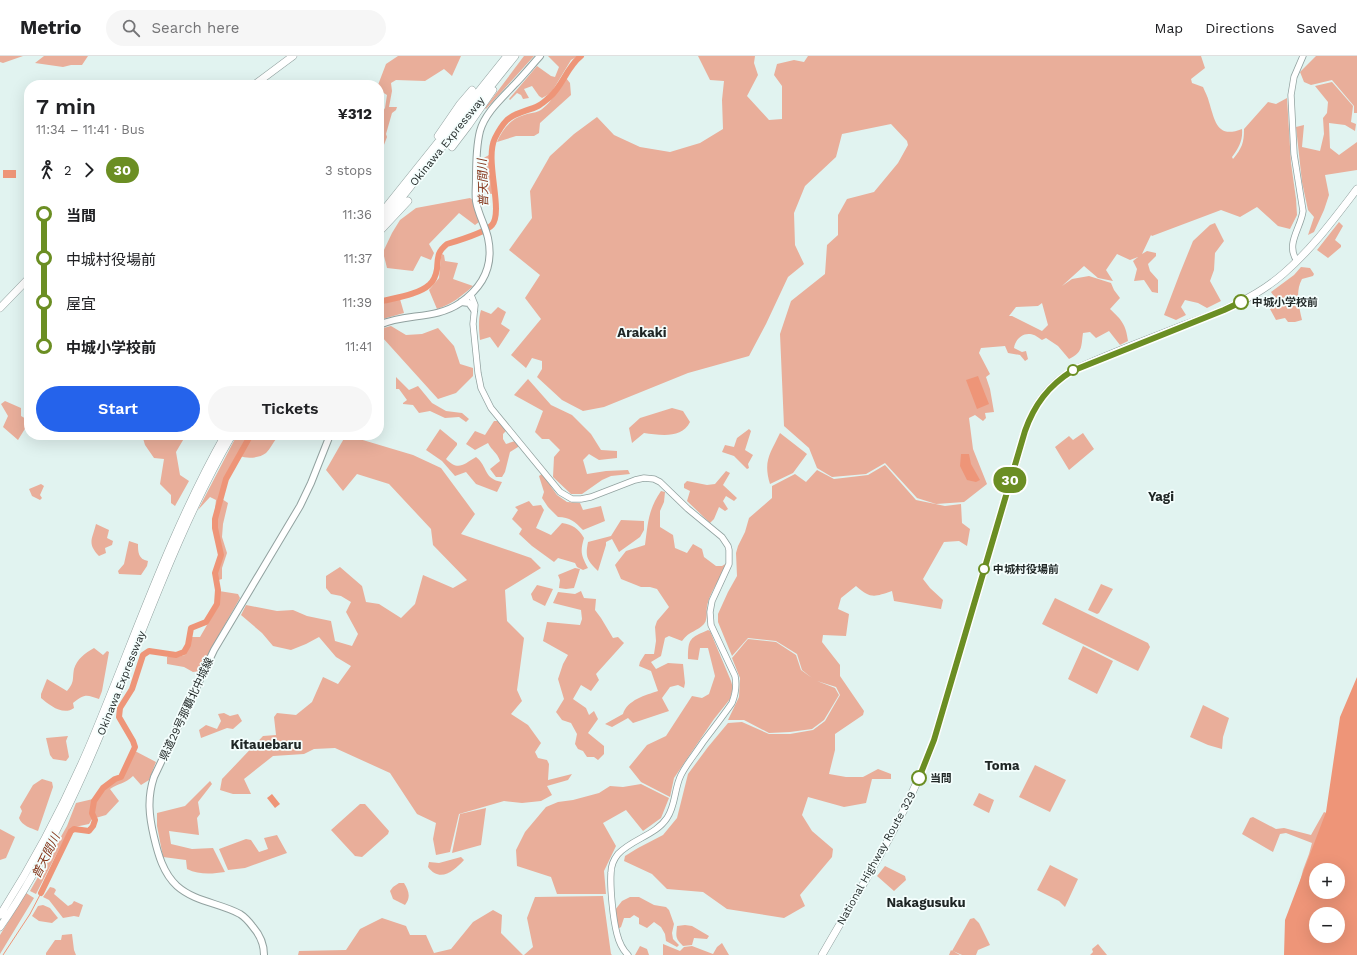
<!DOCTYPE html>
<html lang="en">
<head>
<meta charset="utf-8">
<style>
  :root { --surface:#fff; --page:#f6f6f6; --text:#202124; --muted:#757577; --line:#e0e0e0; --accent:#2563eb }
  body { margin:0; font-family:"Work Sans","Noto Sans JP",sans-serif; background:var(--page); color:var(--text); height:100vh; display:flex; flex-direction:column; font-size:15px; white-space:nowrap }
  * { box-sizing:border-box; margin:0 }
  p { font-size:13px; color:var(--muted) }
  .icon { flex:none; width:22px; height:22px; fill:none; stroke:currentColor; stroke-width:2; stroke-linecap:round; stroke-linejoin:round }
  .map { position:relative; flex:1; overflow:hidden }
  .details { position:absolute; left:24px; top:24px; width:360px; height:360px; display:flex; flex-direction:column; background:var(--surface); border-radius:16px; box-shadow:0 4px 16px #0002 }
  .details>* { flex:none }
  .badge { padding:0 8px; border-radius:13px; font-size:14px; line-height:26px }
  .fabs { position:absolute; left:1309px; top:807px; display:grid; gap:8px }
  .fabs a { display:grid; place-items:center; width:36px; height:36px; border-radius:50%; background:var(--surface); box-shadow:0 4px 16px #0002; font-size:20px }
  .map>.badge { position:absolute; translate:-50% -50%; box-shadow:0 0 0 2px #fff }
  .legs { display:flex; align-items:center; gap:6px; height:44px; padding:0 12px; font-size:13px }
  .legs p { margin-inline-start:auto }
  .head { display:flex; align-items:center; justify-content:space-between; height:68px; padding:0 12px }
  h1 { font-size:22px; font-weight:600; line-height:30px }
  .cta { display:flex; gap:8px; margin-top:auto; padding:8px 12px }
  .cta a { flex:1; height:46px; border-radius:24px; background:var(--accent); color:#fff; font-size:16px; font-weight:600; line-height:46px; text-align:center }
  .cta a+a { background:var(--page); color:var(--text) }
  ul { padding:0 12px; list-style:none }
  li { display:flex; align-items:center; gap:14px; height:44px; font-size:15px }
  li i { display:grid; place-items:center; width:6px; height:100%; margin:0 5px; background:currentColor }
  li i::after { content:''; width:10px; height:10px; margin:-5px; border:3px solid; border-radius:50%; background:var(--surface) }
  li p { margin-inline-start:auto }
  li:first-child i { background:linear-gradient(#0000 50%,currentColor 0) }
  li:last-child i { background:linear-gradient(currentColor 50%,#0000 0) }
  header { display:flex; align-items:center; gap:24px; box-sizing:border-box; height:56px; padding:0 20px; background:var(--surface); border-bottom:1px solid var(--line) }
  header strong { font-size:19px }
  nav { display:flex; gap:22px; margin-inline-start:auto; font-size:14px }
  .search { width:280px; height:36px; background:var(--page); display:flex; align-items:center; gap:10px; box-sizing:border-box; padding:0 14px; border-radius:22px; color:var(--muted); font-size:15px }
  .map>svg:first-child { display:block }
</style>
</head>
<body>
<header>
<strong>Metrio</strong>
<div class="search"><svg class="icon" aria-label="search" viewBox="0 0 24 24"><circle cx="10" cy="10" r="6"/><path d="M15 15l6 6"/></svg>Search here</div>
<nav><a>Map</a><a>Directions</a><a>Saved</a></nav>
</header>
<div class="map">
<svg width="1357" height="899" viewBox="0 0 1357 899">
  <rect width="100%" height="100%" fill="#e1f3f0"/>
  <!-- green -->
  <path fill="#e9ae9a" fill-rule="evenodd" d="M0,0H23L3,7L0,6Z
    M44,0H88L82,9H71L63,11L35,7Z
    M398,0H461L452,20L444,13L425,25L396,24L391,27L392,35L389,51H397L396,54L392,57L386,78L387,81L379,102V60H380L385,52L387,39L379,34V29H378L386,8Z
    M524,0H534L486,53L485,52Z
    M548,0H578L571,4L551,37L542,42L539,40L532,30L524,33L529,42L523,43L521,39L517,37L510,44L509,43L537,10L551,20L555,21L559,11Z
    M698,0H755L754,7L758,19L747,40L769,64L782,63V30L774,19L777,8L794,4L804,6L808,0H1201L1205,12L1191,23L1192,27L1203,31C1205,36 1208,41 1209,46C1215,65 1217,83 1242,73C1243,84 1239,92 1232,101L1233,103C1242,92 1244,87 1244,73L1268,46L1276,48L1287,42L1291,107L1296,143L1297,159L1290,173L1278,170L1257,151L1240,161L1221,154L1152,180L1151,179L1142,198L1147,195L1156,197V200L1148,208L1150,215L1158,224V237L1152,236L1144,224L1134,225L1137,213L1133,205L1138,201L1130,204L1117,198L1106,214L1113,225L1098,222L1084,210L1062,230L1072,223L1089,220L1111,227L1114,234L1120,242L1110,253C1122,264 1126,269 1128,285L1120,289L1109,275L1096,282L1090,276L1083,277C1081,291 1083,296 1069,303L1058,290L1046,282L1042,284C1039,282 1034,278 1030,278C1022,277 1015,284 1014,292L1022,296L1026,295L1028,303L1025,305L1020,299L1008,297L1005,290L981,292L979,297L990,318L986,321L990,333L994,356L985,357L986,362L983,365L975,359L969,362L973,393L987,428L964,446L936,448L917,442L885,407L866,418L832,421L817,412L809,392L784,370L780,278L791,245L825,218L827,189L838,179V159L847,143L874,136L898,107L908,89L907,85L891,68L842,78L836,101L805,130L794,157L795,189L804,208L788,221L766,268L749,300L688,317L604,351L583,355L562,344L537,321L542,313V305L532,302L526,312L511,299L541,263L525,242L540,219L509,194L532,162L530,135L550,100L574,78L597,61L614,79L640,91L670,96L700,87L723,73L722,44L724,25L710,24ZM1042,247L1048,269L1042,275L1012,260H1009L1016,251L1038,250Z
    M1316,0H1357V57H1354V50L1332,24L1311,29L1304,26L1300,16Z
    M566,22L570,27L571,39L540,67L539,77L534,80H516L497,86C502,74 510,63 524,59C529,57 535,57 539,55C549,50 561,31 566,22Z
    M1332,26L1353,50L1351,66L1356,68L1355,75L1345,69L1329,67L1330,92L1339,99L1357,86V114L1325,119L1329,139L1324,154L1314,176L1308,179L1314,161L1308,154L1302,126L1296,71L1304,69L1302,91L1320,95L1324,78L1323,62L1327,57L1328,46L1315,30Z
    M489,99L493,138L480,137L479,130L480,104Z
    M470,142L473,144L479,166L475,169L459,157L429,188L434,197L431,204L421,200L413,215L387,212L383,196L392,177L400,164L416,152Z
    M1339,166L1343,170L1335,184L1341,189V191L1328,202L1317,194Z
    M1215,167L1224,185L1215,197L1214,214L1210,225L1221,245L1207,252L1198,247L1185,244L1181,251L1186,259L1176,264L1164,259L1180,217L1193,185L1210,169Z
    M442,198L444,199L445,205L458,207L453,223L473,230C462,240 452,248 437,253L429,234L439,222L441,201Z
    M1301,211L1310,212L1314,218L1313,220L1302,223C1295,236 1299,250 1302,264L1295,266H1288L1285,262L1276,264L1270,253L1276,243L1271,236L1294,219Z
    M400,243L404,257L379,264V249Z
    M498,251L506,256L501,268L510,274L498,292L490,281L480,284C479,273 478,264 481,254L491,258Z
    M391,270L406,279L422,278L438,272L454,290L460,308L473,312V320L456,337L438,343L382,281L380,273Z
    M396,321L409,334L418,330L432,347L446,355L462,357L469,363L466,366L459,361L445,362L430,355L419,357L413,349L403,348V347L407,344L399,333H396Z
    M528,323L551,349L572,359L591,378L601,394L617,395V402L599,404L589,398L583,404L587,418L606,415L628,414L630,418L611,420L602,424L582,438H571L553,421L554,401L560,394L549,383H542L535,376L543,355L514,339Z
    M5,345L21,352V360L28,364L26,371L18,384L3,371L8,360L1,348Z
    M672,352L683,355L690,366C682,383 660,379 644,377L632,387L629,372L640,362Z
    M494,365H498L507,374L503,378V383L506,388L515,385L518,388V391L510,396L505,416L502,421H496L490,413L500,405C497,396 492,395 488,387L475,394L466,388L475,375L485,379Z
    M440,373L457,387V389L446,403C458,415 463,409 476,401C488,410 483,423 502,426L497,436L476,428L466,416L455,420L442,405L426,394Z
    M749,373L751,375L745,394L753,399L748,408L749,412L747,413L734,400L722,396L725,389L734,391L737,382Z
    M780,377L807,398L793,417L770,428C763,405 770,398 780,377Z
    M1083,377L1094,393L1069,414L1055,391L1069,380L1073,384Z
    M142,379H186L176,396L180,419L189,425L175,450L171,447V439L160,428L164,403L154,402L145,389Z
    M237,379H272L276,383C273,387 270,393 266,397C260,402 247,403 240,400L229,420L222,443L228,447L223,468L222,481L227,497L222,512V523L215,525V513L220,498L214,462L216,444L210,441L198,454Z
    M346,379L413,399L441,412L475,458L461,478L531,502L541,512L505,534L507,565L524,582L517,634L522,645L511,658L528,669L541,687L535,696L538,702L547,704L549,708L548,724L572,718L568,724L547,730L552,739L541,745L522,747L504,745L459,758L450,796L436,799L433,783L436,767L417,758L390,717L335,692L314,693L304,698L273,700L244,723L251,738H233L220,734L222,723L263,680L276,679L274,661L277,657L296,659L312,646L323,621L338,628L351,610L336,601L319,581L306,588L291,594L273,590L262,577L241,559L246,549L277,555L293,554L307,560L331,565L335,585L352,590L358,578L346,556L351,546L341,540L331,538L326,532V520L340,511L362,530L366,546L379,548L401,562L415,548L423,519L453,532L467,524L433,489L431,473L389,428L357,418L343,435L326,414Z
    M885,409L916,444L945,450L961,448L962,467L970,473L967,490L959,485L944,486L923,523L930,532L943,544L941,553L894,545L892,535C874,541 871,543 856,530L841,542L838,553L849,558L846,580L823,579L822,586L840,609V620L864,655L863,659L835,678V694L829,718L846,721H863L878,713L891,718V723H872L866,747L844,751L808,741L802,759L812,775L833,793L832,801L800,839L805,850L784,862L727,853L703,836L667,833L652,818L624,805L625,800L638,792L663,779L677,762L688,718L708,691L728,667L742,666L769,678H790L813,674L825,665L840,639L836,631L817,625L835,632L839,639L824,664L812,673L790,676L769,677L744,664H728L739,641L740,622L732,602L748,583L776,586L796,599L801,614L812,622L802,614L797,598L776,585L748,582L732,600L718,566V558L728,536L737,520L736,497L738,490L745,476L749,462L772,442V430L795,418L806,426L817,414L834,423L868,419Z
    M726,415L730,417L723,429L737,442L734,445L726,440L723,445L728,453L725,455L719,451L714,463L710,467L687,445L690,435L684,432V428L687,425L707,429L715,428Z
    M542,418L557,439L567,446L580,447L583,454L601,450L605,465L583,474C575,466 570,461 558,461L548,451L542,442L544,436L539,420Z
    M41,428L44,430L40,439L42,442L40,444L32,440L29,433Z
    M661,435L665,436L664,446L660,455V471L673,479L675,492L687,497L693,488L702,493L704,501L716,510H722L727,507L726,511C719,524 710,536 707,550C706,556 708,563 704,568C698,575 689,575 682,585L669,580L665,582L661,600L651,606L656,613L668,607L683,608L685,627L684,632L678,629L670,631L662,642L669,655L633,667L628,662L612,671L605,668L623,658C627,644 646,639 658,635L651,615L639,610L640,606L645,598H654L656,585L655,571L657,565L669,551L657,533L650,531H641L621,523L615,509L626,495L645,489C648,467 648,454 661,435Z
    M529,445L533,450L541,449L544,454L536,472L551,479L562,467C573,469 578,472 584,482C580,496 581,499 588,512L583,514L577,511L575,507L558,502L554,506L532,490L519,478L522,473L512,463L518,454L515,451Z
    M621,464L644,465V474L640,481L619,496L612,483L606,486V489L598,515C587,504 585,501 588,486L611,480Z
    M96,468L109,474L107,482L113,485L112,489L105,492L106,497L99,500C87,487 92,484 96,468Z
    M129,485L138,488C138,496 138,503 148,505L147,510L141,519L119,518L118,515L124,508Z
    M575,512L580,513L574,532L566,533L559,532L560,524L558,519Z
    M1101,528L1113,533L1099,557L1097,558L1088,554Z
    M537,529L553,533L545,550L533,544L531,538Z
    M219,535L238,538L240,542L220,577L201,615L193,616L184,611L167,608V601H177L185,599L189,590L190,581H200L218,550Z
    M581,535L584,542L596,543L595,554L601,562L613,582L618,581L624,587L596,618L599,624L591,635L581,629L573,643L586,652L589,659L594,655L598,663L588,677L604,690V698L598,704L594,701H587L583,695L578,693L575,688L577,678L571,667L562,664L556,656L564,643L558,623L563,608L568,599L543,585L547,566L580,569L582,563L581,554L553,547L558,536L575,538Z
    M1055,542L1148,587L1150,591L1138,615L1042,568Z
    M708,574L710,575L731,625L733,632L730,643L714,663L674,722L670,741L641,726L629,711L647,689L666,680L692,640L702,642L709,638L715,620L708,592H700L698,604L688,603C688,582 690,582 708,574Z
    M1083,590L1113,605L1097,638L1068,623Z
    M94,592L103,599L107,595L109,596L102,635L99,643C86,638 84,638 73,647L74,652C63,660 49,649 41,642V638L47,623L67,635C75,625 72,624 74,613C77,603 85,597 94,592Z
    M1203,649L1229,662L1223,681L1222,693L1208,689L1190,681Z
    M224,657L230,660L238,658L242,665L233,673L227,672L201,682L199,674L206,669L217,673L221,665L218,658Z
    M68,680L66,685L69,701L66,705L53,703L50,699L46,682Z
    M135,695L156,706L149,724L141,729L133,720C125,728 119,727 110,733L119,745L106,759L92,763L89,768L70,772L36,838L30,835L67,770L76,747L93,743L113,724L121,722C127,713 129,704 135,695Z
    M1035,709L1066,724L1050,756L1019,741Z
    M42,723L52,726L53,731L38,775C31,772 22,770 19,762L22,755L20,751L33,729Z
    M210,725L212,728L198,746L200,758L197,762L199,779L169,775L171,788L192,793L213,792L225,816C212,818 199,819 187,813L186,804L163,801L157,770V757L185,750Z
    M641,728L669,742L661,762L643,775L626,754L603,767L616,790L604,815L606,838H557L551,821L517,810L516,794L525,776L546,751L558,746L573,744L599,737L610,730L623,731Z
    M979,737L994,744L989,757L973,749Z
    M360,748H365L389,775L388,778L362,801L355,800L331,774Z
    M486,752L481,789L452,797L460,758Z
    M1324,756L1333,760L1295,845L1303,814L1309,798L1312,787L1286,777L1280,778L1273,796L1242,778L1250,762L1253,761L1276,773L1284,772L1311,779Z
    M0,773L15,781L6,802L0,804Z
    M277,779L287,797L245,812L228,814L219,793L246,783L251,784L259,796L268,793L264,782Z
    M461,801L464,804C454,815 440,827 428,811L429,806L439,807Z
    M1050,809L1078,823L1065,851L1059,845L1037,834Z
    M885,810L905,820L906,824L894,835L877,820Z
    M399,827H404C409,835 411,841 405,849L393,843L390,835L393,831Z
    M50,831L54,832L56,834L54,838L68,850L72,848L74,845L83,849L79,861L74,860L63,862L49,844L43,841Z
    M26,837L34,842L0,898V879Z
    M603,840L611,898L612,899H524L533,891L527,862L535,841Z
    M630,841H639L654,849L666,851L669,854L674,868L672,877L673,883L679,889L677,891L666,885L665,878L661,871L654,866L647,872L639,868V862L634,859L630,862H624L621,871L618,873L615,854L622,845Z
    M43,849L50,852L58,862L52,867L39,865L32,860L38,850Z
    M493,854L502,859L501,877L523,899H298L299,895L346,894L360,873L382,862L406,870L410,879H426L434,897L451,893L473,866Z
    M974,862L979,867L990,889L978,894L976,899H962L953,895L960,899H949L951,894L952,895L970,863Z
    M685,869L692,870L709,880L707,883L694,882L692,889L683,890C675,882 676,881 677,870Z
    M72,878L74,894L76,899H46V897L55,884H61L62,879Z
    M722,887L729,899H663V888L680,895L684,891L692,890L713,898L717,891Z
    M1098,888L1107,899H1090L1093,896L1092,893Z
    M640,890L647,893L649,899H635Z"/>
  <!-- water -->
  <path fill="#ee9578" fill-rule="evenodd" d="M3,114H16V122H3Z
    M978,320L989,348L977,353L966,324Z
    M961,398H969L971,408L980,424L976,426L967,424L960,410Z
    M1357,621V899H1284L1285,864L1326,756L1340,661ZM1316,814H1338V836H1316ZM1316,858H1338V880H1316Z
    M272,738L280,748L275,752L267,742Z"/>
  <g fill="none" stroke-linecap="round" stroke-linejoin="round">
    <!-- stream -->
    <path stroke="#ee9578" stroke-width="1" d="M3,899L30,858L41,837"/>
    <!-- river -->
    <path stroke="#ee9578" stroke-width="6" d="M379,246C393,242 418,239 429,229C434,225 436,219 437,213C438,201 437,196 447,188C457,185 486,176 492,169C504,155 484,104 495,82C498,76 502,69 507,64C516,56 528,55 538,50C542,48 546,44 550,41C563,29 567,11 581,0
      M41,837L71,775L74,773L89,775L93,770L95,764L92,757L94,745L103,732L115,723L121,721L135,691L133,685L119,661L120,652L132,633L143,599L149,595L176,599L184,596L188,589L191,572L206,566L217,548L218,534L215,517L221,499L215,472V463L226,423L249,382L253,379"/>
    <!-- secondary casing -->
    <g stroke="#92a2a0" stroke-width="7">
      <path id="secondary" d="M1297,205C1285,188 1301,172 1303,155L1294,98L1291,39L1294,21L1303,0
        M471,239L475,249L473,268L478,317L481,332L491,352L560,436L572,443H581L591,441L635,424L644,422L654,423L660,426L688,453L722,481L728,490L729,494V508L712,545L710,556L711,569L735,620C737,630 736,637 732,647C723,660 713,673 703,686C696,697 687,707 681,719C674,733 676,749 667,762C656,779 632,783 618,798C614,803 611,810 611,817C610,832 613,863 617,878C619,886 622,893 628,899"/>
    </g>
    <!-- primary casing -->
    <g stroke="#92a2a0" stroke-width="8">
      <path id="primary" d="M461,246L469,247L474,254
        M379,269C405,257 435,264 460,247C483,231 494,210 488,182C485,169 478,158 476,145C475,138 476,131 476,124C476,108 476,91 480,75C485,57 501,43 514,29C523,20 531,10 540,0
        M264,899C264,888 260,879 253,871C250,867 245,861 240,858C220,847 195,846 177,830C163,817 158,798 154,781C149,760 147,742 154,721L214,594L300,450L311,427L330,379"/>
    </g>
    <!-- highway casing -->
    <g stroke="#92a2a0" stroke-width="8">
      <path id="highway" d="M254,29L293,0
        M438,80L460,48L472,34
        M452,91L468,70L493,34
        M379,160L507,0
        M379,170L515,0
        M379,176L408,145
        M0,252L29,222
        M0,859C34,806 64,749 89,691C133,587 169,478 225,379
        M0,871C24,837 44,800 62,763C124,638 162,500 232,379
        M822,899C862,829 907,760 934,684L1025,375C1034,349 1048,329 1072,315C1108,298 1147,284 1184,269C1220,256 1254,243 1283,218C1312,193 1334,163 1357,133"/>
    </g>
    <!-- secondary -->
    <use href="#secondary" stroke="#fff" stroke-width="5.5"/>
    <!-- primary -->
    <use href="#primary" stroke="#fff" stroke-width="6"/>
    <!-- highway -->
    <use href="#highway" stroke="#fff" stroke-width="7"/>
  </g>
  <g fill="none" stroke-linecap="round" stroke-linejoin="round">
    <!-- line-1 casing -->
    <g stroke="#fff" stroke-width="9">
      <path id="line-1" d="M919,722L934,684L1025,375C1034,349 1048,330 1072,315L1224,254L1241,246"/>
    </g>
    <!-- line-1 -->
    <use href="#line-1" stroke="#6b8e23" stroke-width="6"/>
  </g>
  <!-- markers -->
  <g fill="#fff" stroke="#6b8e23" stroke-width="2">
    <circle cx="1241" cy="246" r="7"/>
    <circle cx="1073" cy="314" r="5"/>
    <circle cx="984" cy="513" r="5"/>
    <circle cx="919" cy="722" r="7"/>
  </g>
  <g text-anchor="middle" stroke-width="3.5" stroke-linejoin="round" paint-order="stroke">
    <!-- street labels -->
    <g font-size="11" fill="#1f2625" stroke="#f4fefd">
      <text transform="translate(447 85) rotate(-51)" y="4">Okinawa Expressway</text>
      <text transform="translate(121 627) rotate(-68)" y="4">Okinawa Expressway</text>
      <text transform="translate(186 653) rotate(-65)" y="4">県道29号那覇北中城線</text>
      <text transform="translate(876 802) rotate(-61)" y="4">National Highway Route 329</text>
    </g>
    <!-- stop labels -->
    <g font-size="11" font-weight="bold" fill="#1f2625" stroke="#f4fefd" text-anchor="start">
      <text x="1252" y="250">中城小学校前</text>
      <text x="993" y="517">中城村役場前</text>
      <text x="930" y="726">当間</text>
    </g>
    <!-- water labels -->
    <g font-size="12" font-style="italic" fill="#843519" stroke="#f4fefd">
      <text transform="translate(483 127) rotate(-92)" y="4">普天間川</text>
      <text transform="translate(46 800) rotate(-64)" y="4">普天間川</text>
    </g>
    <!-- quarter labels -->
    <g font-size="13" font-weight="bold" fill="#1f2625" stroke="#f4fefd">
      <text x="642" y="281">Arakaki</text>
      <text x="1161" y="445">Yagi</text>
      <text x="266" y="693">Kitauebaru</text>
      <text x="1002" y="714">Toma</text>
      <text x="926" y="851">Nakagusuku</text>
    </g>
  </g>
</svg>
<div class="fabs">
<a>+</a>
<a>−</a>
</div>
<b class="badge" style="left:1010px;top:424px;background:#6b8e23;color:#fff">30</b>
<section class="details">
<div class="head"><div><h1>7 min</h1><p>11:34 – 11:41 · Bus</p></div><b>¥312</b></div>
<div class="legs"><svg class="icon" aria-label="walk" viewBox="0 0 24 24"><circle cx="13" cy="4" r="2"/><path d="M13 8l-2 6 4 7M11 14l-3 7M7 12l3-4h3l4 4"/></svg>2<svg class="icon" aria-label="forward" viewBox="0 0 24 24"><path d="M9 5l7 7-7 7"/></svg><b class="badge" style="background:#6b8e23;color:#fff">30</b><p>3 stops</p></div>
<ul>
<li><i style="color:#6b8e23"></i><b>当間</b><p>11:36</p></li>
<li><i style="color:#6b8e23"></i><span>中城村役場前</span><p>11:37</p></li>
<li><i style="color:#6b8e23"></i><span>屋宜</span><p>11:39</p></li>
<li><i style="color:#6b8e23"></i><b>中城小学校前</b><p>11:41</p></li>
</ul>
<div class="cta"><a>Start</a><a>Tickets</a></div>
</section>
</div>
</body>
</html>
